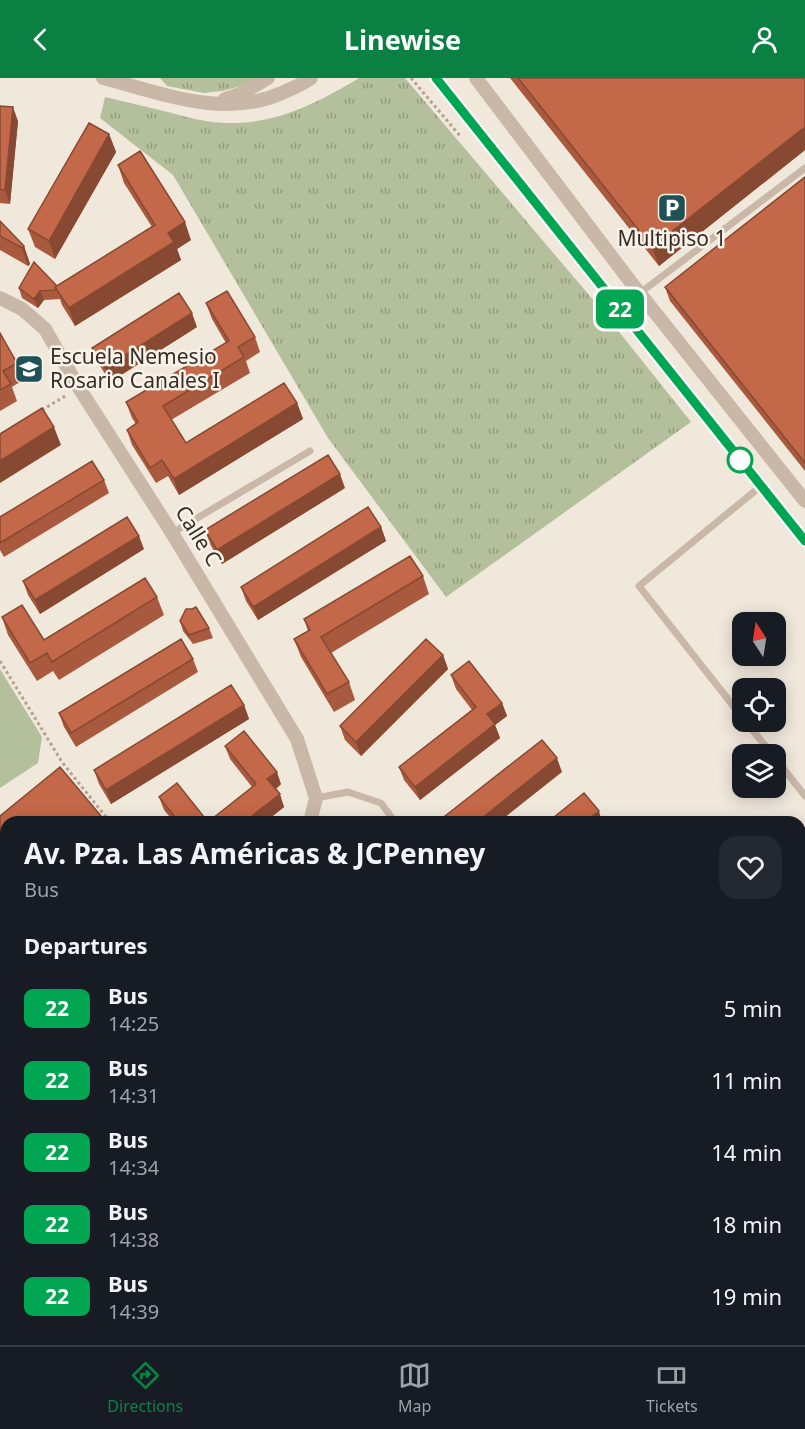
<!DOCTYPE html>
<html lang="en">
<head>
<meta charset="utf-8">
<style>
  :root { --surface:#171b24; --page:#242831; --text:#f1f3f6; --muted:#9ea1a6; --line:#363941; --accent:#0b8043 }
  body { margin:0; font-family:"Noto Sans",sans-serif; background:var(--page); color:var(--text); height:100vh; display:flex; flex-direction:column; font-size:22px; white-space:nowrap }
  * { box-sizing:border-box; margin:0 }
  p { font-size:20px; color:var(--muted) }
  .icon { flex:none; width:33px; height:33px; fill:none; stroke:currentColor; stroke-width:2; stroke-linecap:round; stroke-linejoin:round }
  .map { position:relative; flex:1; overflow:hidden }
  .side { position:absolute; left:0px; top:738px; width:806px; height:530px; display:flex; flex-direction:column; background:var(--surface); border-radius:18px 18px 0 0; box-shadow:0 3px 15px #0003 }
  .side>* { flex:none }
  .badge { padding:0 12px; border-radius:9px; font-size:21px; line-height:39px }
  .needle { width:39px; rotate:348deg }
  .tools { position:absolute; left:732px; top:534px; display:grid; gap:12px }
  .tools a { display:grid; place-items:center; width:54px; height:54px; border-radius:12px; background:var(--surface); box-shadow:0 3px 15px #0003; font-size:30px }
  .map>.badge { position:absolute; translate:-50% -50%; box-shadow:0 0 0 3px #fff }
  h2 { padding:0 24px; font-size:22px; line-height:54px }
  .round { display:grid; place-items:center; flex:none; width:63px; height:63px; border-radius:18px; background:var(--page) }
  .summary { display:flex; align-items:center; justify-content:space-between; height:102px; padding:0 24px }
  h1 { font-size:28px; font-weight:700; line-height:45px }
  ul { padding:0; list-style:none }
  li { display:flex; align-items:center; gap:18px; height:72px; padding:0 24px }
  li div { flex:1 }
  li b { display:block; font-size:22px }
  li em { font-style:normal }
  li .badge { min-width:66px; font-weight:700; text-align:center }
  header { display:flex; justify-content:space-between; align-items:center; height:78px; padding:0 24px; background:var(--accent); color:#fff; font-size:27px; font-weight:700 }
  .dock { display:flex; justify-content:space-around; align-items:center; height:84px; border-top:2px solid var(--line); background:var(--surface); font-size:16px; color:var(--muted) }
  .dock a { display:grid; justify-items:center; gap:3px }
  .dock .active { color:var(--accent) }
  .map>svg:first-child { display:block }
</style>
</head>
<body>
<header><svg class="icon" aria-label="back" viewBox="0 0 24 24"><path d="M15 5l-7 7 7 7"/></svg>Linewise<svg class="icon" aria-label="person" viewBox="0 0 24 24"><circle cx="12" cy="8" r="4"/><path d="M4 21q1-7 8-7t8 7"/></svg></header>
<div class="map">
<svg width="805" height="1267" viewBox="0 0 805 1267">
  <defs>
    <pattern id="grass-tufts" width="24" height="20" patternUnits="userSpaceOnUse" patternTransform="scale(1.5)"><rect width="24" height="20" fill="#b4c09c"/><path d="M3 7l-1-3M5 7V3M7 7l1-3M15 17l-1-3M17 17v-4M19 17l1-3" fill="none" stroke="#939c7f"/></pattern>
  </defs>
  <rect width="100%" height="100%" fill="#f1e8dc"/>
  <!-- grass -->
  <path fill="url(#grass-tufts)" d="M160,0H257L241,8L222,13L204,15L167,8Z
    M359,0H405L600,230L691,344L446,519L328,360L173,97L100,40L105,19C126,24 147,29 168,34C189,40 213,46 235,45C281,44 321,23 359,0Z"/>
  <!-- park -->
  <path fill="#b4c09c" d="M0,591L42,659L38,685L0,710Z"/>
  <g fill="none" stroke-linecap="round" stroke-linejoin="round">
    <!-- path -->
    <path stroke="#b5a292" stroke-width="3" stroke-dasharray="3 3" stroke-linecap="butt" d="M411,0L461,59
      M42,332L67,317
      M0,583L62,684L110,744"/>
    <!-- lane -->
    <path stroke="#c9b8a8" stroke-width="7" d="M640,215L805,90
      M172,455L310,373
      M742,639L639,508L761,408
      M746,644L772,676
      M776,681L805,718
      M316,720L348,714L381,725L395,744
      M800,1060L805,1056
      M800,1120L805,1116
      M802,1144L800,1167L805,1173"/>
    <!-- street -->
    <path stroke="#c9b8a8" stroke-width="14" d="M103,0C162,15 223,41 282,15C292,10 302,7 311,0
      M436,0L805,463
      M476,0L630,203L805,423
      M225,21L242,15L268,0
      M0,220L22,231L45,251L79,310L172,455L297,661L316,720L310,744
      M0,1012L6,1009
      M414,1262L419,1267"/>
  </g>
  <!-- wall -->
  <path fill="#a8593e" d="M510,0H805V72L659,188Z
    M0,28L18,43L10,126L0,125Z
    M109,56L116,74L55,181L35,169L28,151Z
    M118,87L191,162L177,171L181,182L75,248L62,227L60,221L44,222L38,230L22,220L19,210L57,208L152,149L124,105Z
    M805,99V393L670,223L665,209Z
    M0,143L24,168L30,186L28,188L0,172Z
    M206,225L255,259L260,274L246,283L250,295L171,342L186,365L297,325L303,341L179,417L168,398L156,405L132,367L127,352L136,346L132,340L126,324L226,265L212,241Z
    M197,249L110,304L97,283L92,270Z
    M0,255L17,285L23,302L12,309L17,323L0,333Z
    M104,402L109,415L4,479L0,472V439Z
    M345,410L222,486L210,466L205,452Z
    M381,449L386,463L258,542L246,523L241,509Z
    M144,471L40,536L28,517L23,503Z
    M423,498L429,516L331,575L349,604L355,622L334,634L301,579L294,561L308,553L304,541Z
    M157,519L164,537L59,602L53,593L37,603L8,557L2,539L44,562Z
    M180,543L209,550L213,560L193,566L183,553Z
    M443,577L448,591L361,678L345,662L340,648Z
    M193,581L198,594L76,669L64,649L59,635Z
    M451,597L502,625L507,638L495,647L500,660L420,722L404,702L399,689L472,632L456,611Z
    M244,627L249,641L111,726L99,706L94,692Z
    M225,668L281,706L276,711L284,729L265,744H174L164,732L159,719L208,744L252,709L230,681Z
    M6,1027V1068L0,1060V1032Z
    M0,1120L6,1128V1172L0,1165Z
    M611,1262H800L805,1267H616Z"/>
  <!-- shaded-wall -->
  <path fill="#884932" d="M13,29L18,43L10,126L5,112Z
    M805,49V72L659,188L652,169Z
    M109,56L116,74L55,181L49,163Z
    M185,144L191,162L177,171L181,182L75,248L69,230L168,155Z
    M24,168L30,186L28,188L22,170Z
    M40,213L44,222L38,230L34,221Z
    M192,235L197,249L110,304L105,290Z
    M297,325L303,341L179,417L174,401Z
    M54,349L61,367L0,405V383Z
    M340,396L345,410L222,486L217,472Z
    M381,449L386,463L258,542L253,529Z
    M139,458L144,471L40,536L35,522Z
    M443,577L448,591L361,678L356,664Z
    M502,625L507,638L495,647L500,660L420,722L415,709L487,636Z
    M244,627L249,641L111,726L106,712Z
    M557,680L562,694L499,744H477Z
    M277,694L281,706L272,714L267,701Z
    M280,716L284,729L265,744H254L252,738Z
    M599,733L602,744H585Z
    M4,798L6,803V819L0,824V801Z
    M6,956V973L0,977V960Z
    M800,967L803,977L800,979L805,992V998L800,1002Z
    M29,1262H56L49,1267H22Z
    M61,1262H68L62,1266Z
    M275,1262H288L281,1267Z"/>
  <!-- building -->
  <path fill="#c36848" stroke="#884932" stroke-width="1.5" d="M518,0H805V49L652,169Z
    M0,28L13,29L5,112H0Z
    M89,45L109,56L49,163L28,151Z
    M140,73L185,144L168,155L174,164L69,230L55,209L155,147L118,87Z
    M805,99V385L665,209Z
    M0,143L24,168L22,170L0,158Z
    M34,184L57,208L55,209L56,212L40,213L34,221L19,210Z
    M227,213L255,259L238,269L244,279L163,328L186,365L284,305L297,325L174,401L162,382L150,390L127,352L138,344L126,324L229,263L206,225Z
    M179,215L192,235L105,290L92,270Z
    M0,255L17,285L3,293L11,306L0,312Z
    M42,330L54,349L0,383V356Z
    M328,377L340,396L217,472L205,452Z
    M92,383L104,402L0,465V439Z
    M368,429L381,449L253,529L241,509Z
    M127,439L139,458L35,522L23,503Z
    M410,478L423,498L321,559L349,604L327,616L294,561L310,552L304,541Z
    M145,500L157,519L52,584L47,575L30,585L2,539L22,527L44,562Z
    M196,529L209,550L189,557L180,543L186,531H192Z
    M181,561L193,581L71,655L59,635Z
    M426,561L443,577L356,664L340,648Z
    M469,583L502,625L487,636L495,646L415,709L399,689L476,629L451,597Z
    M231,607L244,627L106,712L94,692Z
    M244,653L277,694L267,701L280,716L252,738L257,744H179L159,719L177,705L208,744L256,706L225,668Z
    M542,662L557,680L477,744H450L445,738Z
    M60,689L106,744H6V800L4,798L0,801V738Z
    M584,715L599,733L585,744H548Z
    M0,882L6,892V956L0,960V934L4,932L0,926Z
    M6,1027V1060L0,1053V1032Z
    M0,1120L6,1128V1165L0,1157Z
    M800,1201L805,1208V1267H623L619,1262H800Z
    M6,1248V1262H29L22,1267H0V1252Z
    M247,1262H278L283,1267H240Z"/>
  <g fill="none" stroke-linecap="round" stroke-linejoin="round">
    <!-- line casing -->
    <g stroke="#fff" stroke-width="14">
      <path id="line" d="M436,0L805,463"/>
    </g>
    <!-- line -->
    <use href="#line" stroke="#00a651" stroke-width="9"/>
  </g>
  <!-- icons -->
  <defs>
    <g id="parking-square" transform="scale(1.5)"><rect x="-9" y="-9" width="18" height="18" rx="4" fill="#1f5257" stroke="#f9f2e8"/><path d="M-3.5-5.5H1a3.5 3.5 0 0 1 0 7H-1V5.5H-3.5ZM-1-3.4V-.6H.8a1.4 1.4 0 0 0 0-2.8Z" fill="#fff"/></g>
    <g id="school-square" transform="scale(1.5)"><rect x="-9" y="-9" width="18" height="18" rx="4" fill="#1f5257" stroke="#f9f2e8"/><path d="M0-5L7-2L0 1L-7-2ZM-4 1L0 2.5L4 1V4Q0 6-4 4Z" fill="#fff"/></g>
  </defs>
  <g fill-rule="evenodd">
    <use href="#parking-square" x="672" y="130"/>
    <use href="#school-square" x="29" y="291"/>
  </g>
  <!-- markers -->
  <circle fill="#fff" stroke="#00a651" stroke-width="3" cx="740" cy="382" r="12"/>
  <g text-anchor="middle" stroke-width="5" stroke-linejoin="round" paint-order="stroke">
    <!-- poi labels -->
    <g font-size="21" fill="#362d28" stroke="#f9f2e8">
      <text x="672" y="168">Multipiso 1</text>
      <text x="50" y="286" text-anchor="start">Escuela Nemesio<tspan x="50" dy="24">Rosario Canales I</tspan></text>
    </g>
    <!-- street labels -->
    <g font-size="21" fill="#362d28" stroke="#f9f2e8">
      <text transform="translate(198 458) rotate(58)" y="7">Calle C</text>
    </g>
  </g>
</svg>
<div class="tools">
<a><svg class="needle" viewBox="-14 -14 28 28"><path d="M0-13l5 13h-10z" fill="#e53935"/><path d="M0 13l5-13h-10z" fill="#9ea1a6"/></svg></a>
<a><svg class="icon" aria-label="locate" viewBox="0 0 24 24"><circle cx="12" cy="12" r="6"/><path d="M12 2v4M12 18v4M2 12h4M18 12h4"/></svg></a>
<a><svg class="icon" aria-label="layers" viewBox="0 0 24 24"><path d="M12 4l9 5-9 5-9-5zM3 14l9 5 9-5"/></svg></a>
</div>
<b class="badge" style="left:620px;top:231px;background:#00a651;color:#fff">22</b>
<section class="side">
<div class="summary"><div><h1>Av. Pza. Las Américas &amp; JCPenney</h1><p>Bus</p></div><a class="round"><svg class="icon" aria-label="heart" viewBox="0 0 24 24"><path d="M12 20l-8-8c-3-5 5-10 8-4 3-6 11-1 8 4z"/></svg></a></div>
<h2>Departures</h2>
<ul>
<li><span class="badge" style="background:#00a651;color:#fff">22</span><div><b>Bus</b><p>14:25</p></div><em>5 min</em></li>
<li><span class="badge" style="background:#00a651;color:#fff">22</span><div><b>Bus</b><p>14:31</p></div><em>11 min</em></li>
<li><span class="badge" style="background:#00a651;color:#fff">22</span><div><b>Bus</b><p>14:34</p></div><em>14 min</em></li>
<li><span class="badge" style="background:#00a651;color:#fff">22</span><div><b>Bus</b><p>14:38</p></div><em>18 min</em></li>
<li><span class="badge" style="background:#00a651;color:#fff">22</span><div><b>Bus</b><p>14:39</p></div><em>19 min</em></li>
</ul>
</section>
</div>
<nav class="dock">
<a class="active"><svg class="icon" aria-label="directions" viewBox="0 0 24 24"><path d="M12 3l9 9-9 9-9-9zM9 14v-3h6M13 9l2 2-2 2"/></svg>Directions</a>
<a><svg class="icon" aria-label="map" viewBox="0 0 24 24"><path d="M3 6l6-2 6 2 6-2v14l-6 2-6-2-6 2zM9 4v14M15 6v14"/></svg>Map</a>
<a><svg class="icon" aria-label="tickets" viewBox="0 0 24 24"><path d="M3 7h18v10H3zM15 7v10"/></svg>Tickets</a>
</nav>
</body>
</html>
